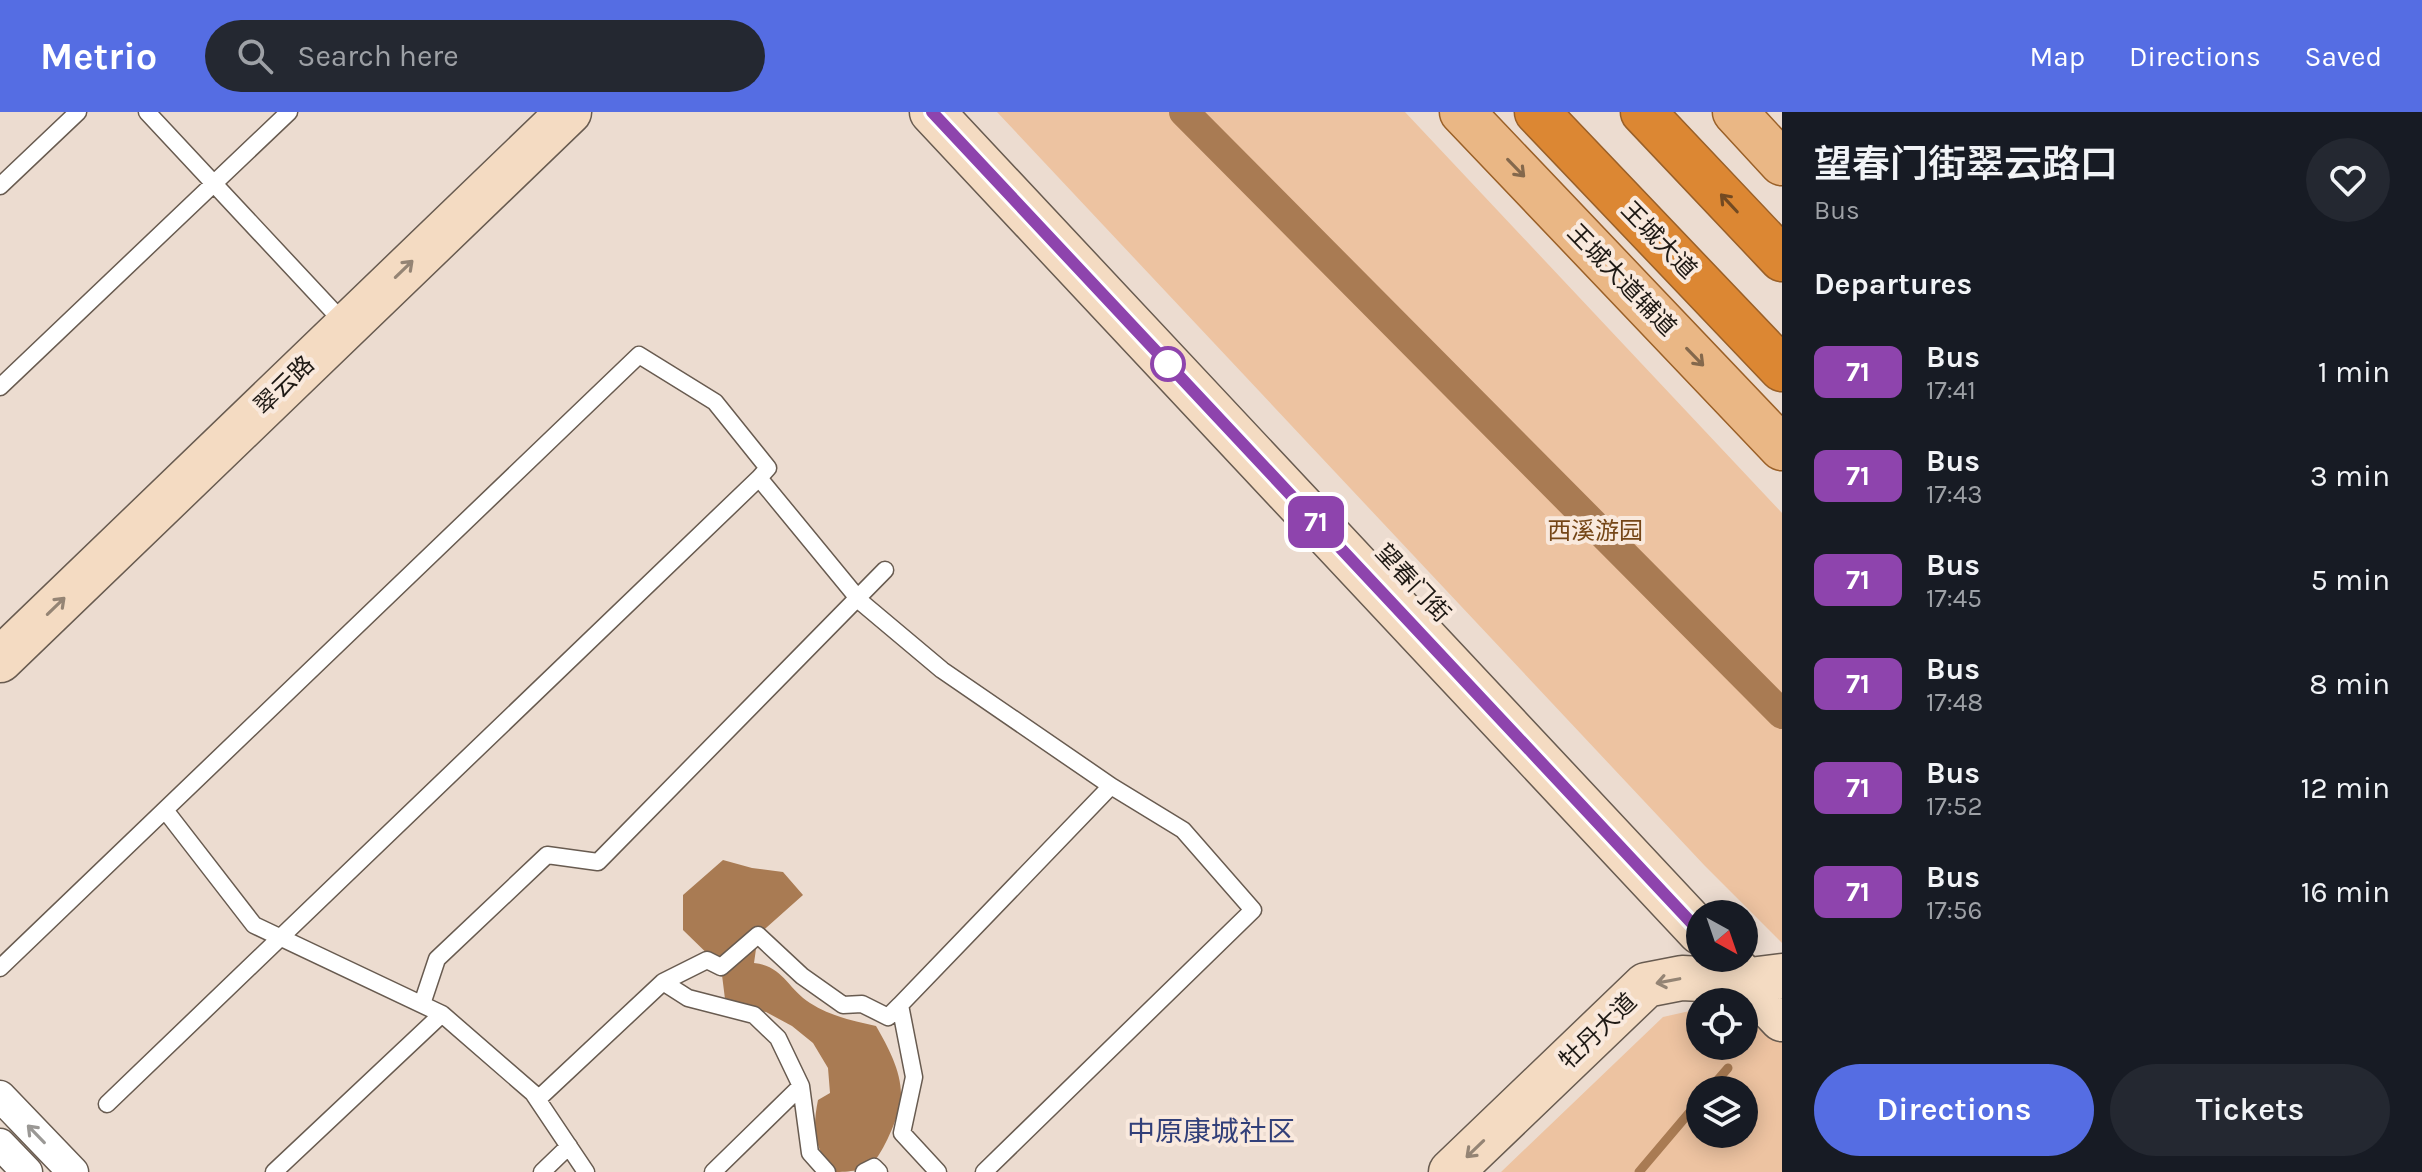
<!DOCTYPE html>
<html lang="en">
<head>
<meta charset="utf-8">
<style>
  :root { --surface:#171b24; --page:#242831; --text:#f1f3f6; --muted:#9ea1a6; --accent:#556de3 }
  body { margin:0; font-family:Karla,"Noto Sans SC",sans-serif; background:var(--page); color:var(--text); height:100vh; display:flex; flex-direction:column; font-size:30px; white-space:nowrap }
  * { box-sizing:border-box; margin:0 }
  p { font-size:26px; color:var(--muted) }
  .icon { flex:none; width:44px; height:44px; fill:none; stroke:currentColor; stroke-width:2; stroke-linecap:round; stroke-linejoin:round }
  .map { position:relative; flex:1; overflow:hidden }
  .panel { display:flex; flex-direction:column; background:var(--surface); width:640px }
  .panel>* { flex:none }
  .badge { padding:0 16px; border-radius:12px; font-size:28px; line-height:52px }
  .needle { width:52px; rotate:140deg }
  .tools { position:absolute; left:1686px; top:788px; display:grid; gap:16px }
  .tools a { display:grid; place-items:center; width:72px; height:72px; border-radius:50%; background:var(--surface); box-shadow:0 4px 20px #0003; font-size:40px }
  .map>.badge { position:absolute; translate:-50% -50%; box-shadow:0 0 0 4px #fff }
  h2 { padding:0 32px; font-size:30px; line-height:72px }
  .round { display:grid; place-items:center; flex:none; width:84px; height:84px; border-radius:42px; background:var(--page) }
  .head { display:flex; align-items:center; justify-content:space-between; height:136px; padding:0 32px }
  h1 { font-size:38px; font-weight:600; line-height:60px }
  .button { display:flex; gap:16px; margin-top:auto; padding:16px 32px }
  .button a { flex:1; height:92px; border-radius:48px; background:var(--accent); color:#fff; font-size:32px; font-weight:600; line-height:92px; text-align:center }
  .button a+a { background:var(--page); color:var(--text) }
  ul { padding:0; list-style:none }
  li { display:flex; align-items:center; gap:24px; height:104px; padding:0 32px }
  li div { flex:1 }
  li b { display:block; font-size:30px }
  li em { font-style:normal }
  li .badge { min-width:88px; font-weight:700; text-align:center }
  header { display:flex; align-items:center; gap:48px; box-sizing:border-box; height:112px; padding:0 40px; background:var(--accent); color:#fff }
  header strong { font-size:38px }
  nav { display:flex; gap:44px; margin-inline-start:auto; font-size:28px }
  .search { width:560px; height:72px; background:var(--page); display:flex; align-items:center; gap:20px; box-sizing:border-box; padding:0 28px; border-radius:44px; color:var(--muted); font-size:30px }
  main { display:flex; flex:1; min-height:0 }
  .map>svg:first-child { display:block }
</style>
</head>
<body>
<header>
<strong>Metrio</strong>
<div class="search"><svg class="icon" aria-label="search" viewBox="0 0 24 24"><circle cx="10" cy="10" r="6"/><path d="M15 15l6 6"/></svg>Search here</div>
<nav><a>Map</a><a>Directions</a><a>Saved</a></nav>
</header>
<main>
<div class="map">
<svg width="1782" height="1060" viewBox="0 0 1782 1060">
  <rect width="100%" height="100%" fill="#ecdcd0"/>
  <!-- green -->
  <path fill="#edc3a1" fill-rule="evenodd" d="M997,0H1405L1782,401V831L1705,754Z
    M1694,898H1700V934H1744V906L1757,911L1782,930V1060H1501L1663,905ZM1700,978H1744V1022H1700Z"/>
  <!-- water -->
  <path fill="#a97b53" d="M723,748L752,756L783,760L803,783L758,823L754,851C783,854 788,877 810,891C830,904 853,909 876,914C888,935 902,960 901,985C901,999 885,1037 875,1048C866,1059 848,1060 834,1060C814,1036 812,1018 818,988L830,981L828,956L813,931L792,914L766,900L726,895L721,855L683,818V783Z"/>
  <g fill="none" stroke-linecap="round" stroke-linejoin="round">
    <!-- stream -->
    <path stroke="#a97b53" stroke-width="9" d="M1709,978L1728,956
      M1639,1060L1700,988"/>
    <!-- canal -->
    <path stroke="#a97b53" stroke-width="30" d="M1184,0L1782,602"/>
    <!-- lane casing -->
    <g stroke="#685b50" stroke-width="19">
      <path id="lane" d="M147,0L345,212
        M0,74L78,0
        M0,275L289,0
        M165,698L254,813L442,902L533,981L586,1060
        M0,856L639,243L715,290L768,356L759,366L861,490L942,558L1111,674L900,893L914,965L902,1021L938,1060
        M422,892L437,847L547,743L598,750L885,458
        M538,987L663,870
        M107,992L759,366
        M274,1060L442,902
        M542,1060L569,1034
        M713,1060L801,974
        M827,1060L810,1041L801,974L778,926L754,903L688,886L663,870L707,848L721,855L758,823L802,864L843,893L862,892L888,905L900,893
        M864,1060L874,1055L879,1060
        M984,1060L1253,798L1183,718L1111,674"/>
    </g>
    <!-- street casing -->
    <g stroke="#685b50" stroke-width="33">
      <path id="street" d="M0,984L73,1060
        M0,1032L27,1060"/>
    </g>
    <!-- secondary casing -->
    <g stroke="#685b50" stroke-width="47">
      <path id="secondary" d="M932,0L1700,820
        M0,548L569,0
        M1732,854L1782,907
        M1451,1060L1646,873L1682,866L1742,869L1782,864"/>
    </g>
    <!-- primary casing -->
    <g stroke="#9a6028" stroke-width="47">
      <path id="primary" d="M1462,0L1782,336
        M1735,0L1782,51"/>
    </g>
    <!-- highway casing -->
    <g stroke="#9a6028" stroke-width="47">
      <path id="highway" d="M1537,0L1782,257
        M1643,0L1782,147"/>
    </g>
    <!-- lane -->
    <use href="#lane" stroke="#fff" stroke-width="16"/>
    <!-- street -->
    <use href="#street" stroke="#fff" stroke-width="30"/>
    <!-- secondary -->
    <use href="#secondary" stroke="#f4dbc2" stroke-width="44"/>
    <!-- primary -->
    <use href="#primary" stroke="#eab785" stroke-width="44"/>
    <!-- highway -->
    <use href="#highway" stroke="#dc8733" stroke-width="44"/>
  </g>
  <!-- one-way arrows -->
  <defs><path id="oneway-shaft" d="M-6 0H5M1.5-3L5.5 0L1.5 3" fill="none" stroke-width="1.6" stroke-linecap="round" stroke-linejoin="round" transform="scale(2)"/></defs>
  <g stroke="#84684c">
    <use href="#oneway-shaft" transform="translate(1516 56) rotate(46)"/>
    <use href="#oneway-shaft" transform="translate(1695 245) rotate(46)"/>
  </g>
  <use stroke="#734a22" href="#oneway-shaft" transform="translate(1729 91) rotate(-133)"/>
  <g stroke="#948474">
    <use href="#oneway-shaft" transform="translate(404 157) rotate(-44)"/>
    <use href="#oneway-shaft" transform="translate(56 494) rotate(-44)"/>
    <use href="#oneway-shaft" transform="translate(1668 869) rotate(169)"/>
    <use href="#oneway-shaft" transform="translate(1475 1037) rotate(136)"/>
  </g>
  <use stroke="#9a9895" href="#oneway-shaft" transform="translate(36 1022) rotate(-134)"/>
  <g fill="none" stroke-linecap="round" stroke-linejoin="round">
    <!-- line casing -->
    <g stroke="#fff" stroke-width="18">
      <path id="line" d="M932,0L1700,820"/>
    </g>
    <!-- line -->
    <use href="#line" stroke="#8e44ad" stroke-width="12"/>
  </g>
  <!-- markers -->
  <circle fill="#fff" stroke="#8e44ad" stroke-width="4" cx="1168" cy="252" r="16"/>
  <g text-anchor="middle" stroke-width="8" stroke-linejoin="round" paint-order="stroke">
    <!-- street labels -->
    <g font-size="24" fill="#1e1914" stroke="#f9e9dd">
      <text transform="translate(1659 128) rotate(46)" y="8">王城大道</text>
      <text transform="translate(1622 168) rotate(46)" y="8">王城大道辅道</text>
      <text transform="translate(284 273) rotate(-44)" y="8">翠云路</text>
      <text transform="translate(1413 471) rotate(47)" y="8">望春门街</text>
      <text transform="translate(1598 919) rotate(-44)" y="8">牡丹大道</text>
    </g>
    <!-- park labels -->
    <g font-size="24" fill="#754617" stroke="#f9e9dd">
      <text x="1595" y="427">西溪游园</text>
    </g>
    <!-- quarter labels -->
    <g font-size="28" fill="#313f79" stroke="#f9e9dd">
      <text x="1211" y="1029">中原康城社区</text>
    </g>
  </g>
</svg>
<div class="tools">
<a><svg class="needle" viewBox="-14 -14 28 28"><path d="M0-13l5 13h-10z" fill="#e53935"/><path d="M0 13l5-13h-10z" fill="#9ea1a6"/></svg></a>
<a><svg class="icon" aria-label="locate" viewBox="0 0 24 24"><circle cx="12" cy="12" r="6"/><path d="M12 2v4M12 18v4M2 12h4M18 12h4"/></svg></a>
<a><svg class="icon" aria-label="layers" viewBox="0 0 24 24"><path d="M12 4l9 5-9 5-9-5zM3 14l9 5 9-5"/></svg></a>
</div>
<b class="badge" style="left:1316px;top:410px;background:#8e44ad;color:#fff">71</b>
</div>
<section class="panel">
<div class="head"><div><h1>望春门街翠云路口</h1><p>Bus</p></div><a class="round"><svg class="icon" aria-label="heart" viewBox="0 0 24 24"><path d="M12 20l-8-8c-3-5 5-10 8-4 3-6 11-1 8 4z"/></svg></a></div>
<h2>Departures</h2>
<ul>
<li><span class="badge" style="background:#8e44ad;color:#fff">71</span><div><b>Bus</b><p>17:41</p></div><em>1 min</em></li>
<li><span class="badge" style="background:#8e44ad;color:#fff">71</span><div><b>Bus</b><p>17:43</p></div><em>3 min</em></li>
<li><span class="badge" style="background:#8e44ad;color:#fff">71</span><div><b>Bus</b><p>17:45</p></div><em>5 min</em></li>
<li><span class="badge" style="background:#8e44ad;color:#fff">71</span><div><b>Bus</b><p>17:48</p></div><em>8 min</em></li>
<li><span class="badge" style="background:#8e44ad;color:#fff">71</span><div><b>Bus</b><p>17:52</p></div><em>12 min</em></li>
<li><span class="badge" style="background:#8e44ad;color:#fff">71</span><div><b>Bus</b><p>17:56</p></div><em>16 min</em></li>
</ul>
<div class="button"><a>Directions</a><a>Tickets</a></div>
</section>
</main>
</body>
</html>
